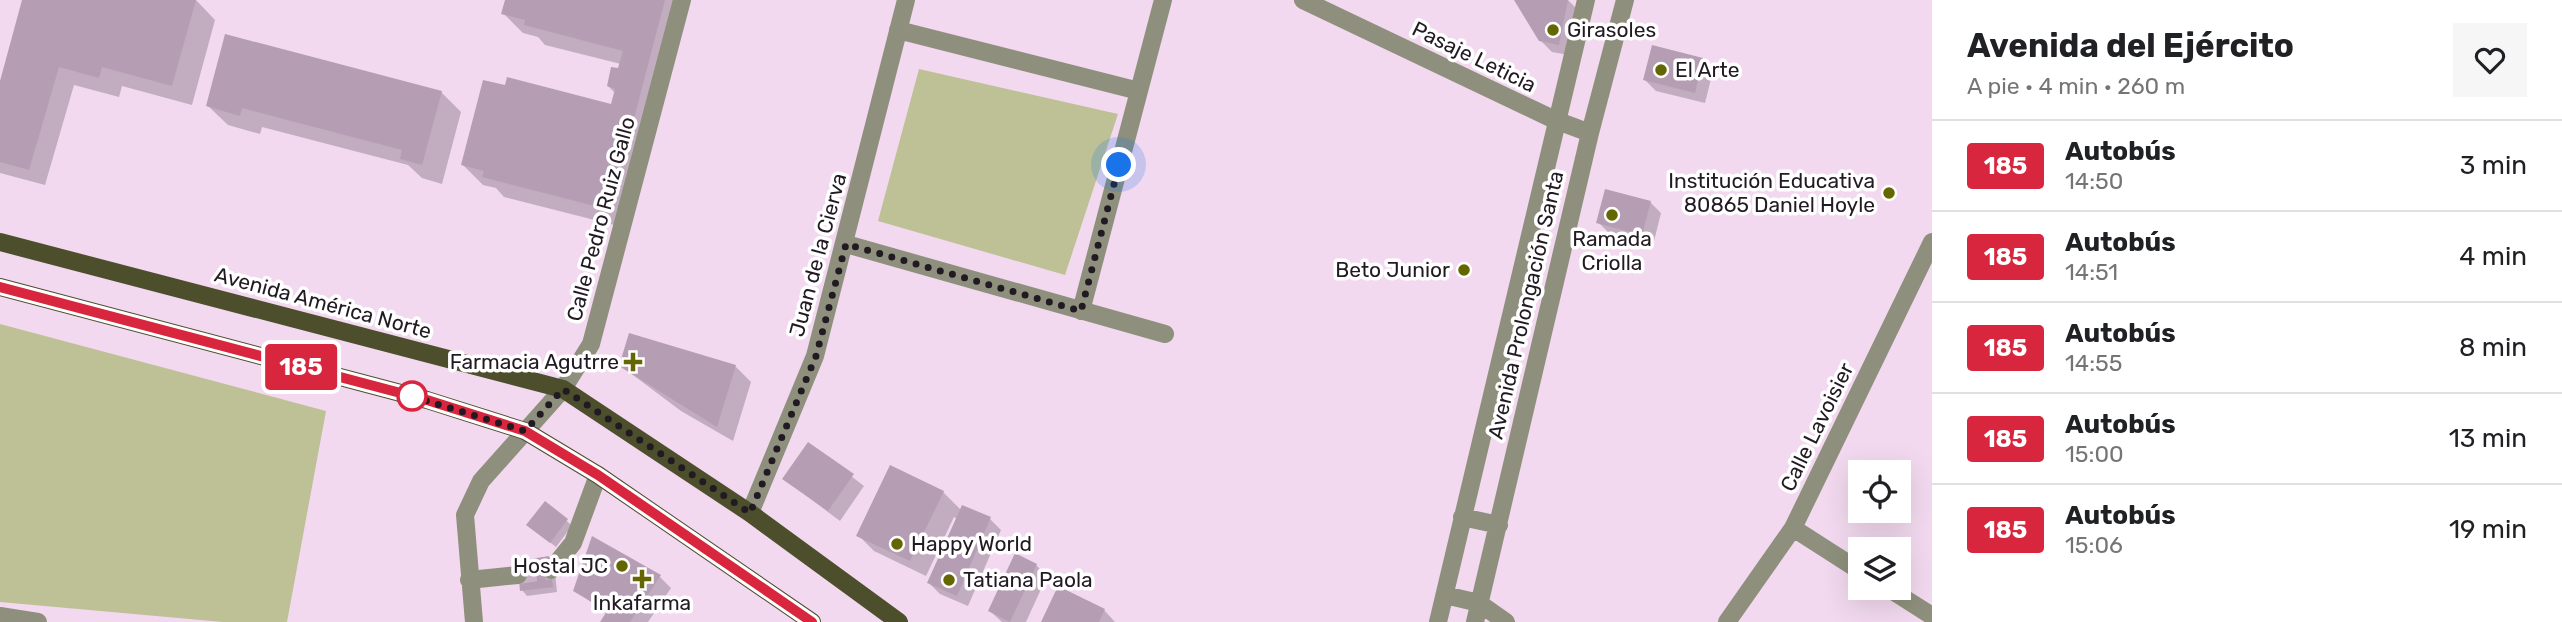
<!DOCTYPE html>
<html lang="es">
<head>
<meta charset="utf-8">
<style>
  :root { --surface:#fff; --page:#f6f6f6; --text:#202124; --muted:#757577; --line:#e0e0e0 }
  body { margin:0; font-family:Rubik,sans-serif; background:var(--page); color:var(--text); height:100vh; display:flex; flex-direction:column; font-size:26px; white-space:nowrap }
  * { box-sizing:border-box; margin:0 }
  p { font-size:23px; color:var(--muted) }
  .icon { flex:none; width:38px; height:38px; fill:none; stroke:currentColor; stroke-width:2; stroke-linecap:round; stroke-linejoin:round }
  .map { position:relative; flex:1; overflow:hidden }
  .panel { display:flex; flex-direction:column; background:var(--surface); width:630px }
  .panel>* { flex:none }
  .badge { padding:0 14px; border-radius:5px; font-size:24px; line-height:46px }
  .fabs { position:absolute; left:1848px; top:460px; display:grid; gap:14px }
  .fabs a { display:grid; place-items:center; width:63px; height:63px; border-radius:0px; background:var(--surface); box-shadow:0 7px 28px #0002; font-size:35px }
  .you { position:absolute; width:35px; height:35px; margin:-18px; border:5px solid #fff; border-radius:50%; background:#1a73e8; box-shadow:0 0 0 10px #1a73e833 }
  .map>.badge { position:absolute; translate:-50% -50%; box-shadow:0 0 0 4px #fff }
  .round { display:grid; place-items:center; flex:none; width:74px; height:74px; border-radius:0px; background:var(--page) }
  .head { display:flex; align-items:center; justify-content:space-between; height:119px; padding:0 35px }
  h1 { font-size:33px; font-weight:700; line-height:52px }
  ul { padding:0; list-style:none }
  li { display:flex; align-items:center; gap:21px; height:91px; padding:0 35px; border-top:2px solid var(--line) }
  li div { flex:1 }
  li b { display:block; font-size:26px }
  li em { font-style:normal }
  li .badge { min-width:77px; font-weight:700; text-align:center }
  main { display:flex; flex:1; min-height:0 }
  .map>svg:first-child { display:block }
</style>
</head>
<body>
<main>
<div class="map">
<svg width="1932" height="622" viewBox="0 0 1932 622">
  <rect width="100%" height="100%" fill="#f2d9ef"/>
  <!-- green -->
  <path fill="#bdc195" d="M919,69L1118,114L1065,275L878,221Z
    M0,324L326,411L287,622H223L0,602Z"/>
  <!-- shadow -->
  <path fill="#0003" d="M24,0H196L215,20L192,105L122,86L119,97L74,85L45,185L0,173V87Z
    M507,0H689L630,229L504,197L496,188L483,185L463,165L612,106L615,93L608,86L621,64L545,45L538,37L523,33L503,13Z
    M1516,0H1568L1579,11L1569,55L1552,52L1540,40Z
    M1702,60L1713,71L1705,103L1656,91L1645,80Z
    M441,92L461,112L442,184L422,178L408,165L262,127L260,134L228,125L208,106Z
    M1650,202L1661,213L1653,245L1609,233L1598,222Z
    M621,366H735L751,382L733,441L681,411Z
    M809,444L864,486L840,521L784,479Z
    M943,492L961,510L990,519L1001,530L968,606L940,594L929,583L957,519L954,517L926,576L874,551L858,535Z
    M566,520L572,526L556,547L534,530Z
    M593,539L660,577L671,588L648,622H602L607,614L575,590Z
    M554,563L557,592L527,596L522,590Z
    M1036,565L1047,576L1026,622H1002L990,611Z
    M1104,610L1115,622H1043Z"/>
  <!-- building -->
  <path fill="#b59eb3" d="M22,0H196L172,86L102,67L99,78L59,67L29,170L0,162V81Z
    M505,0H665L610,210L482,177L484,171L461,165L483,80L505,85L507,77L611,104L615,89L607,86L611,67L618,68L623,51L524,25L525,20L501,14Z
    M1514,0H1568L1559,45L1539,41Z
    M225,34L442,91L422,165L400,159L402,150L242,108L240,116L206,106Z
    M1652,45L1703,58L1695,93L1643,80Z
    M1605,189L1651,201L1642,235L1596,223Z
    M629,333L736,365L717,427L619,366Z
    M808,442L854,474L828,511L782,479Z
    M890,465L944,491L910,561L856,536Z
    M545,501L568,519L550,543L526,525Z
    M962,505L991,517L957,596L927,583Z
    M592,536L661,575L630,622H600L607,611L573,591Z
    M1015,553L1037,564L1010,622L988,611Z
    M549,556L553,587L520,591L517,561Z
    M1058,586L1105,609L1099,622H1041Z"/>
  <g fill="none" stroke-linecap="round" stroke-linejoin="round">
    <!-- minor-tunnel -->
    <path stroke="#c8b3c6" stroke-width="18" stroke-dasharray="18 9" stroke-linecap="butt" d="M518,575L551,570"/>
    <!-- minor -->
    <path stroke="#8e907d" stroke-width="18" d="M1303,0L1555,120L1590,133
      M898,30L1139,91
      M846,244L1165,334
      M1081,311L1163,0
      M750,513L815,356L906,0
      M1462,517L1499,525
      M1793,528L1860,571
      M551,570L573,543L598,475
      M469,580L518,575
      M1888,588L1932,616
      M1445,595L1479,603L1506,622
      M0,616L38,622
      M474,622L465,515L481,481L563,389L591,344L682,0
      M1438,622L1586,0
      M1475,622L1590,133L1625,0
      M1727,622L1793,528L1932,242"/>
    <!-- major -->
    <path stroke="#4c4e2c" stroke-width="18" d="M0,242L563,389L750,513L899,622
      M0,287L427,400L525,431L598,475L812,622"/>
  </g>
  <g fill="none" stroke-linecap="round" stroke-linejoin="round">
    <!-- line casing -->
    <g stroke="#fff" stroke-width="16">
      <path id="line" d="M0,287L427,400L525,431L598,475L812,622"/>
    </g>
    <!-- line -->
    <use href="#line" stroke="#d7263d" stroke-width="10"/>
    <!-- walk -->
    <path stroke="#221a22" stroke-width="7" stroke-dasharray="0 12.6" d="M412,396L401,393L525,431L563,389L750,513L816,356L846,244L1081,311L1119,165"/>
  </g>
  <!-- markers -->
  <g fill="#636601" stroke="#fff" stroke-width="2.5">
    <circle cx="1553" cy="30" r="7"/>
    <circle cx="1661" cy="70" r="7"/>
    <circle cx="1889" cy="193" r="7"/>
    <circle cx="1612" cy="215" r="7"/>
    <circle cx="1464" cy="270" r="7"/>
    <path d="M629.5 351.5h7v7h7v7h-7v7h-7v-7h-7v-7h7z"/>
    <circle cx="897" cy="544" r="7"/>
    <circle cx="622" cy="566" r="7"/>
    <path d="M638.5 568.5h7v7h7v7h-7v7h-7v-7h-7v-7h7z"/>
    <circle cx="949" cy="580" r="7"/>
  </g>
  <circle fill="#fff" stroke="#d7263d" stroke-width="3.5" cx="412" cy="396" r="14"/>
  <g text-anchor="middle" stroke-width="7" stroke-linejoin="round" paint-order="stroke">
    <!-- poi labels -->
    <g font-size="21" fill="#221a22" stroke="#fff" text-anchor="start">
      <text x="1567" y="37">Girasoles</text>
      <text x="1675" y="77">El Arte</text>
      <text x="1875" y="188" text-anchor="end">Institución Educativa<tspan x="1875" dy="24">80865 Daniel Hoyle</tspan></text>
      <text x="1612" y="246" text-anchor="middle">Ramada<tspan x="1612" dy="24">Criolla</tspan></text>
      <text x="1450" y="277" text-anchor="end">Beto Junior</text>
      <text x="619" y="369" text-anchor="end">Farmacia Agutrre</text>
      <text x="911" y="551">Happy World</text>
      <text x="608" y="573" text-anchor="end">Hostal JC</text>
      <text x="963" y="587">Tatiana Paola</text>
      <text x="642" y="610" text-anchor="middle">Inkafarma</text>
    </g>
    <!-- street labels -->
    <g font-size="21" fill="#221a22" stroke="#fff">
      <text transform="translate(1474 57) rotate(26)" y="7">Pasaje Leticia</text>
      <text transform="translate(601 219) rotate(-75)" y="7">Calle Pedro Ruiz Gallo</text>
      <text transform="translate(818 255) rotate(-75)" y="7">Juan de la Cierva</text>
      <text transform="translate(323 303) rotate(15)" y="7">Avenida América Norte</text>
      <text transform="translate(1526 305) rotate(-77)" y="7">Avenida Prolongación Santa</text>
      <text transform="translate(1817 427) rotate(-64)" y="7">Calle Lavoisier</text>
    </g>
  </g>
</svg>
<div class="fabs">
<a><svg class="icon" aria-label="locate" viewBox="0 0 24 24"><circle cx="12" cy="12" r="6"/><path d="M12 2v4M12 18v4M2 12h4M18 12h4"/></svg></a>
<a><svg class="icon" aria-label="layers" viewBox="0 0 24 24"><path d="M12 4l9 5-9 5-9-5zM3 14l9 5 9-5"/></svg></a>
</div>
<div class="you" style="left:1119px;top:165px"></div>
<b class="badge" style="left:301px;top:367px;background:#d7263d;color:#fff">185</b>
</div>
<section class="panel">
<div class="head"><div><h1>Avenida del Ejército</h1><p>A pie · 4 min · 260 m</p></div><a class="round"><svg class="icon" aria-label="heart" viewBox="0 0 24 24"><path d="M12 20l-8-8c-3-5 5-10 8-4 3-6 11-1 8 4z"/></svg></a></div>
<ul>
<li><span class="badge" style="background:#d7263d;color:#fff">185</span><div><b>Autobús</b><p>14:50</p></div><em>3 min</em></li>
<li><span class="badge" style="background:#d7263d;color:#fff">185</span><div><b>Autobús</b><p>14:51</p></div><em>4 min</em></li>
<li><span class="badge" style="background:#d7263d;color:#fff">185</span><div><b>Autobús</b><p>14:55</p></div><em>8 min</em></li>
<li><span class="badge" style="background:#d7263d;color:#fff">185</span><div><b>Autobús</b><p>15:00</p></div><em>13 min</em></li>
<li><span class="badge" style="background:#d7263d;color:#fff">185</span><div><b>Autobús</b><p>15:06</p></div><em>19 min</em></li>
</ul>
</section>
</main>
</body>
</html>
